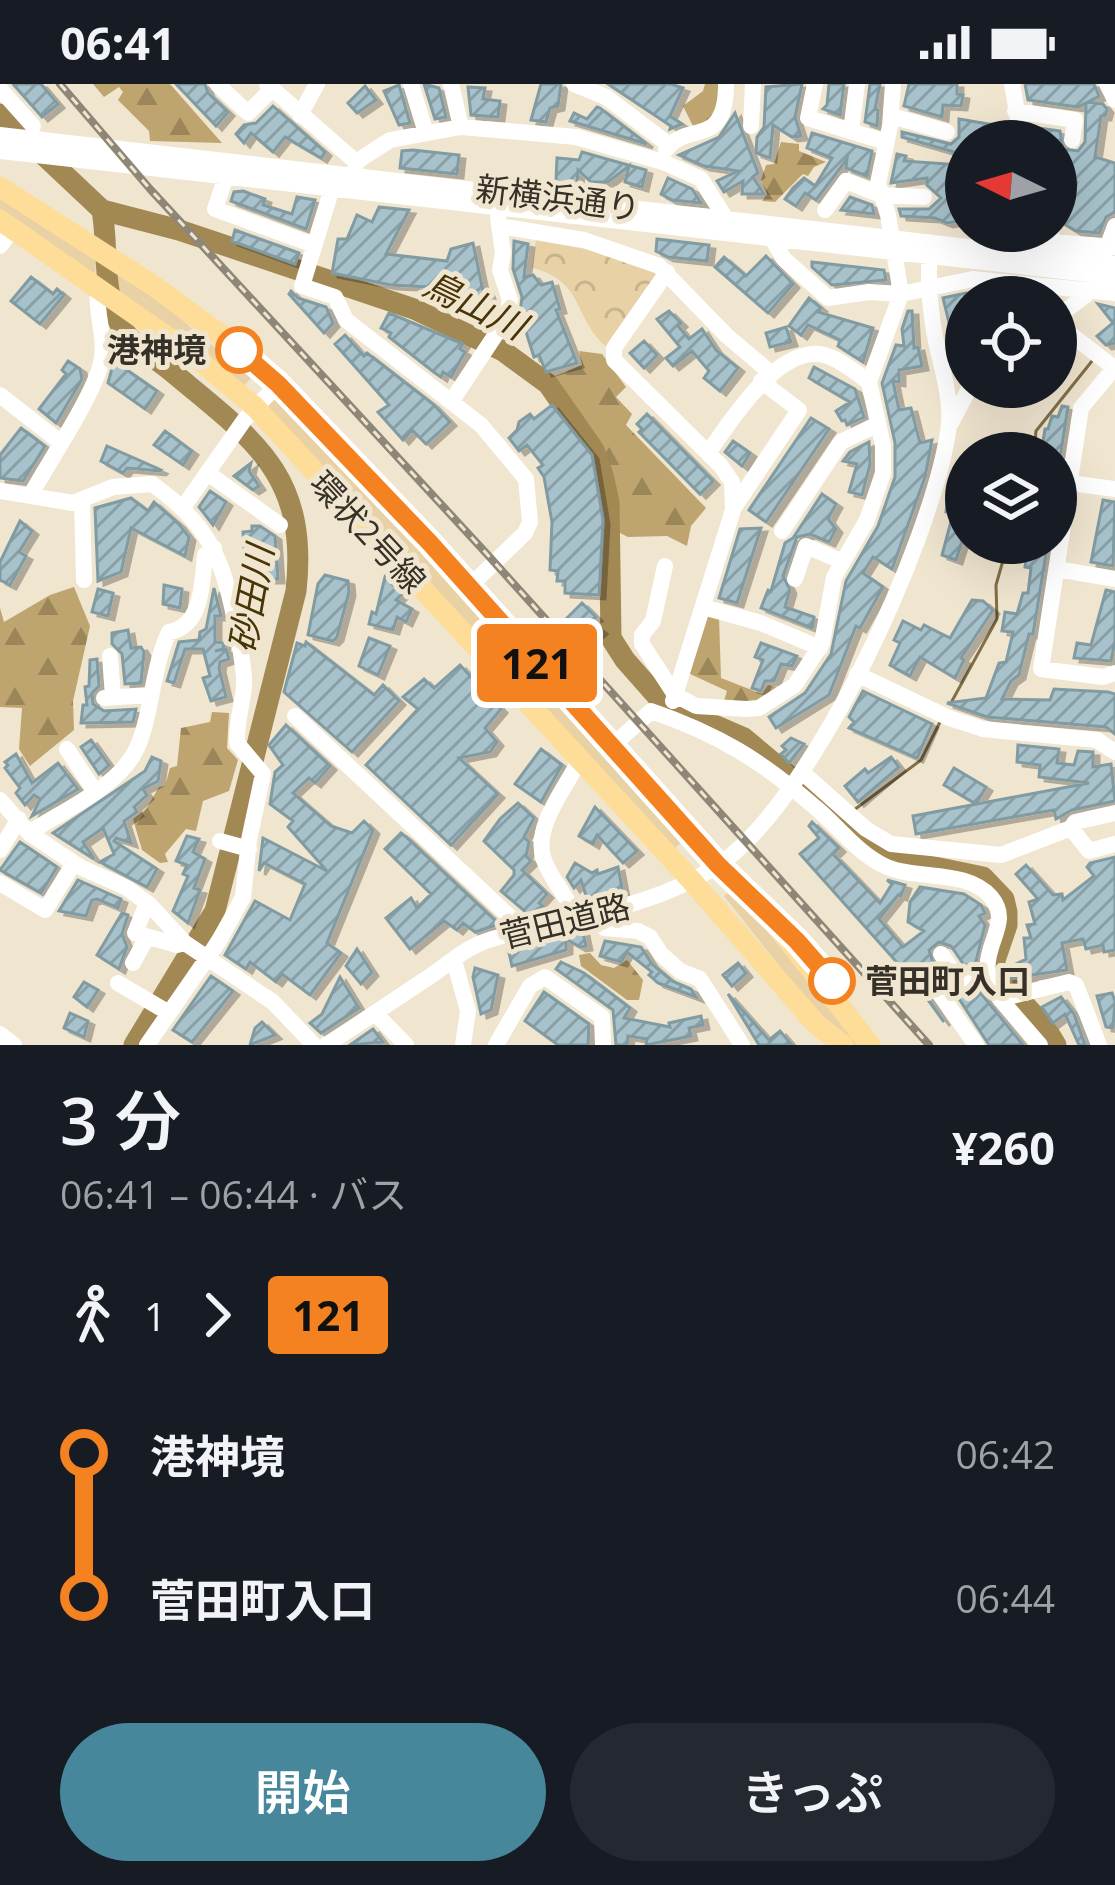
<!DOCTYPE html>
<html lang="ja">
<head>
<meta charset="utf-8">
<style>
  :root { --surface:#171b24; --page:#242831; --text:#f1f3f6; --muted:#9ea1a6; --accent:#47879b }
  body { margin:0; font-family:"Open Sans","Noto Sans JP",sans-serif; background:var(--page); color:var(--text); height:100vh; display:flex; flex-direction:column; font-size:45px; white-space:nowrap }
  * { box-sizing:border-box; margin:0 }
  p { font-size:39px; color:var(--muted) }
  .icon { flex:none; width:66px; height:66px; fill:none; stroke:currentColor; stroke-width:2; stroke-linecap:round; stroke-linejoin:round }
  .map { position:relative; height:961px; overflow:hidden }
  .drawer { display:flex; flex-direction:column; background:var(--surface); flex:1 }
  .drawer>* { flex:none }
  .badge { padding:0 24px; border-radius:9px; font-size:42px; line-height:78px }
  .needle { width:78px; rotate:275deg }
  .buttons { position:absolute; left:945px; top:36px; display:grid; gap:24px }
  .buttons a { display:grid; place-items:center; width:132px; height:132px; border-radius:50%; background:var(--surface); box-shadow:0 12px 48px #0002; font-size:60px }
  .map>.badge { position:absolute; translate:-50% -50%; box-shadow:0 0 0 6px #fff }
  .legs { display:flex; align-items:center; gap:18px; height:132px; padding:0 60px; font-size:39px }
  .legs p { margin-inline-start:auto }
  .headline { display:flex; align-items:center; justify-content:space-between; height:204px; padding:0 60px }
  h1 { font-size:66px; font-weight:600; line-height:90px }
  .cta { display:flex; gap:24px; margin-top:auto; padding:24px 60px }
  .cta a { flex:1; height:138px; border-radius:72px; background:var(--accent); color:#fff; font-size:48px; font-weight:600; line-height:138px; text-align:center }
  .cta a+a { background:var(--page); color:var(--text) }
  ul { padding:0 60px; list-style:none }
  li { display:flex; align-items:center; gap:42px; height:144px; font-size:45px }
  li i { display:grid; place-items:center; width:18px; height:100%; margin:0 15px; background:currentColor }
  li i::after { content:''; width:30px; height:30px; margin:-15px; border:9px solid; border-radius:50%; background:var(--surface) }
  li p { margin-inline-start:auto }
  li:first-child i { background:linear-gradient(#0000 50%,currentColor 0) }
  li:last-child i { background:linear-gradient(currentColor 50%,#0000 0) }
  .status { display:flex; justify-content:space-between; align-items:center; height:84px; padding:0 60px; background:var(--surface); direction:ltr }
  .status svg { height:33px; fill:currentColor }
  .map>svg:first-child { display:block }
</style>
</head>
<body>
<div class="status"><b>06:41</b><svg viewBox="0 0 49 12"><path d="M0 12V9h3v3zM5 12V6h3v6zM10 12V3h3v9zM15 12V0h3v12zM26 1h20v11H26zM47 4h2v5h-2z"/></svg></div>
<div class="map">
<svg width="1115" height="961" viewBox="0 0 1115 961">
  <defs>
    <pattern id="forest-firs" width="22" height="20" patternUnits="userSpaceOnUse" patternTransform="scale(3)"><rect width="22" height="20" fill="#bea46e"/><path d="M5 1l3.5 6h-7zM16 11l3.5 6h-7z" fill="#9b865a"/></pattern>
    <pattern id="park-crowns" width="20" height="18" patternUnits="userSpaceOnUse" patternTransform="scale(3)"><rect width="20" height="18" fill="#e7d1a5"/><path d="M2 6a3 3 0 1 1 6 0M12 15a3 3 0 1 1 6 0" fill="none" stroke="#c7b48e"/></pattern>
    <pattern id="building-hatch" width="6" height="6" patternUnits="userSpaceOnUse" patternTransform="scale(3)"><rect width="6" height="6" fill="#a7c2cb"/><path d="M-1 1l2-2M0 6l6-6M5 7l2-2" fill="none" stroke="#899ea5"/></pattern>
    <filter id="shadow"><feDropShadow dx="6" dy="4" stdDeviation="0" flood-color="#0004"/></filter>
  </defs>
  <rect width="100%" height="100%" fill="#f0e5cf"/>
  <!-- grass -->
  <path fill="#e7d1a5" d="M0,112L96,175L95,193L0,127Z
    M118,191L156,214L251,294L244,302L117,208Z
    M275,312L282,315L562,618L682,758L674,765L266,323Z
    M732,805L861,961H852L807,917L724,812Z"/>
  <!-- forest -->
  <path fill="url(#forest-firs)" d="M93,0H170L222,59L150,57L149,47L118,16L123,8L119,3L104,13Z
    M705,0H721L722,10L709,37L694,44L683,22L703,7Z
    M781,58L799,60V67L826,78L814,83L808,92L803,90L775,118L762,117L767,110L761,96L766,81L774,80Z
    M579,267L602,270L626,303L616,313L632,330L626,341L706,424L691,442L687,462L667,452L628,453L612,445C614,375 589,347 550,294L582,281Z
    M74,503L90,542L73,617L74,646L30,682L19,665L22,624L0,623V524L4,538L50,511Z
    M707,530L719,534L721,594L762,610L768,601L783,605L765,616L723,620L727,607L688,589Z
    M212,628L229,629L227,664L238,676L229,707L203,717L196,747L186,745L165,770L168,778L160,779L142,766L133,735L146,725L159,703L165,702L170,684L177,682L181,644L210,638Z
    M590,869L601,881L614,884L627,876L643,896L639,916H627L581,882L579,871Z"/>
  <!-- park -->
  <path fill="url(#park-crowns)" d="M536,156L606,169L655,189L656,194L608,264C572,235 586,197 532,184Z"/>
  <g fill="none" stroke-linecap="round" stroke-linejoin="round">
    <!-- stream -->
    <path stroke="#816f47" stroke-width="3" d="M1034,369L1036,347L1092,277
      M952,617L997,535L996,501L1008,459
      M854,726L921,676L941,636"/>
    <!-- river -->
    <path stroke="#a28954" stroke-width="21" d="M0,30L102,126L179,146L414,225L503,267L548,300L594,366L603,391L609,418L611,554L625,576L663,619L744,654L886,773L983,793L1004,815L1007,828V841L994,879C1011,914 1039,929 1056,961
      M102,126C109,166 101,209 122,244C133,261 155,274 171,287C252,355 309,389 296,507L215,827L134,961"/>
  </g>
  <!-- building -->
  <path fill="url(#building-hatch)" stroke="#819ba3" stroke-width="3" filter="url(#shadow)" d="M13,0H41L58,20L42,33Z
    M176,0H205L208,9L228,28L216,42Z
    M424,0L439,4L446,33L435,35Z
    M541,0H561L558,22L550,24L546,38L531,36Z
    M608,0H671L683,4L670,32L682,40L670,45L671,42Z
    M802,0L795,33L801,52L792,53L773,41L770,74L756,69L757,53L764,43L766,3Z
    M829,0H844L840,31L823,25L827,21Z
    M870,0H880L875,25L878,26L877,42L865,38Z
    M909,0H957V10L963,11L961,22L943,21L942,33L904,22Z
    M1025,0H1094L1099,12L1088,18L1103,20L1107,25L1105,32H1101L1095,73L1115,79V128L1106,133L1099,149L1076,147L1056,135L1057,119L1070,121L1077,98L1056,93V57H1035L1032,43L1060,47L1063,65L1078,67L1085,58L1086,19L1078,23L1028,16Z
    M399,1L410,39L399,41L384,7Z
    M365,2L376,16L357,29L348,19Z
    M468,3L485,4L483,15L500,17L498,33L471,31Z
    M273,22L325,68L321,74L285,53L273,68L251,49L244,59L236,50L244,41L256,39Z
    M597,23L600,24L647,60L570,37L574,29L587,35Z
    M735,29L758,89L753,93L764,110H742L743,97L724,108L717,97L738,87L704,82L679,71L719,53Z
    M959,35L1000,42L999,46L1007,47L1009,57L970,53L964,71L902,53V48L951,60L959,53Z
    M812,49L872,67L867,92L846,84L847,75L816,116L805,109L796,122L785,115L793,104L804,94L815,102L832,74L807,64Z
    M413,66L459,71L457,90L400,84L402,67Z
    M582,68L646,86L642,103L625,98L629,82L608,98H591L578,86L577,99L556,97L557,74L579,76Z
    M897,70L906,72L904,77L962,81L957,96L966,136L947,139L935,134L901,132L899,125H929L941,114L927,101V94L891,99Z
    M668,94L692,105L701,119L672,116L661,110Z
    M243,107L265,115L263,121L292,130L297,113L315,116L306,145L231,117L234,108Z
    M850,113L872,121L874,130L841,126Z
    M379,123L409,126L386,170L447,177L451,165L473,159L483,207L487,206L495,227L486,242L481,244L454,208L450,209V204L391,201L332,189L338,155H347L357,131L372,138Z
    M235,146L299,169L295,180L232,157Z
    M657,155L709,161L707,177L668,173L656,167Z
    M514,157L528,160L524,193L533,191L541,201L552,198L560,225L556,226L577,279L546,288L539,271L534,273L520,229L522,213L513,185Z
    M766,172L793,200L768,229L715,183L724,173L746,192Z
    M812,178L884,186L886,196L832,201L812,183Z
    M31,193L53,210L57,205L64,211L40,240L11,217Z
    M291,207L298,214L326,223L333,239L324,249L289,210Z
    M966,209V247L952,251L943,214Z
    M809,214L821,224L818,228L873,244L863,278L838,262L840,256L808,241L801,251L789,242Z
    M1098,220L1115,224V259L1106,261L1097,252L1113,239Z
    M669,227L681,239L678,242L689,255L702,245L716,266L738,284L720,307L704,294L709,287L692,267L673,282L666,274L680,263L657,235Z
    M908,227H912L914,264L918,263L922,282L899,286V298L893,297L899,326L911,324L920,359L932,356L925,393L892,485L873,473L863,489L883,503L860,544L856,542L829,611L776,644L769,633L805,609L831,570L846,497L878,442L895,393V359L882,299L896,261L904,262L902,245Z
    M389,229L463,260L460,265L465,268L451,293L443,288L441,293L435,289L389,253L391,249L381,244Z
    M786,243L791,258L770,263L766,249Z
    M345,251L364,272L367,269L433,320L450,338L426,360L412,346L403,356L378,328L389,321L335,260Z
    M644,257L657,271L644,284L630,269Z
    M68,277L80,285L82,295L56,339L39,325L66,290L62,286Z
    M114,277L157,307L145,325L108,299Z
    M814,283L855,305L864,333L847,341L845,336L842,337L836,327L850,318L809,294Z
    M552,321L592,371L603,436L599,511L565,509V497H557L558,487L550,486L552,438L544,393L538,384L543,381L527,361L519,367L509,354L517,346L519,338L530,330L534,335Z
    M1062,322L1068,323L1057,393L1056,369L1042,364L1045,345H1048L1052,332L1058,333Z
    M647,330L713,397L700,410L639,348L642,345L637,340Z
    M811,334L829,345L766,438L749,426Z
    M21,344L45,362L23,397L0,394V371Z
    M165,347L192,367L183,381L154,361Z
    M733,357L750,369L742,382L725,368Z
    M869,358L870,380L862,411L849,408L857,380L843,377L850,368Z
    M107,362L161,386L160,387L127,384L123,389L101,377Z
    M251,379L249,387L259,402L253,406L234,392Z
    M210,407L226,418L213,441L199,423Z
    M822,410L836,420L828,435L836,445L829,458L810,450L797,453L783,492L790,506L785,523L814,533L812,544L761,524L768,506L771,507L785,459L793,454Z
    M948,410L966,416V445L956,476L942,471L953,430L946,428Z
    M131,414L148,427L154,418L179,440L189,453L185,472L131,444L121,488L98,497L95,424Z
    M1103,416L1115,418L1113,482L1091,478Z
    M20,437L32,447L19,468L26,472L10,501L0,496V478Z
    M252,442H260L275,452L278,495H257L255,482H248L250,472L244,466L243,448L252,447Z
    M761,444L737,519L719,514L740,445Z
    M1028,461L1047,464L1033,550H1029L1019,591L1011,597L1002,615L1050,616L1054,605L1108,608L1115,610V650L1106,643L987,633L947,619L986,614L999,579L1006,578L1013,548L1002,547L1005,528L1017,530L1023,509H1028L1031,484L1025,483Z
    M325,491L348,497L349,508L337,553L333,557L308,551L318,500Z
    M385,493L402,510L396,516L412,525L406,538L397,533L393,546L369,540L372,528L376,530Z
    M164,501L182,505L180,524L163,520Z
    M214,504L221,532H215V558L224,559L223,565L215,567L226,565L229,575L220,578L219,584L226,613L211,617L203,594L210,592L203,565H185L174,599L167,597L179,558L199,556L200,548L206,545Z
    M98,505L113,509L108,532L92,528Z
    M1106,506L1115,508V557L1111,577L1074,574L1077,559L1091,561Z
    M972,516L983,517L993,526L961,574L964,576L955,594L920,573L910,592L890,581L900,559L894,556L903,537L921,546L924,541L950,554Z
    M582,519L596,533L590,537L601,546L587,559L565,536Z
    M128,546L131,564L141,563L144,568L141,599L125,600L122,570L112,560V549Z
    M369,554L390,562L378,591L359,582Z
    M306,558L374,611L383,601L399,617L352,668L284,608L297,559L305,562Z
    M761,559L797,572L792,582L781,580L774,597H765L761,607L752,604L763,576L755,573Z
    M97,575L99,602L92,609L93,620L104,627L136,625L133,638L81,639L83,621H87L85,603L89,602L90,576Z
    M460,581L501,625L485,644L497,658L490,668L459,674L498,710L451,761L366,681L418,625L403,613L424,595L434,604Z
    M863,607L932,640L917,674L849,644L854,638L849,633Z
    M286,641L330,682L315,699L309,694L293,709L331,742L352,749L364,737L373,746L327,859L341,869L310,911L282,890L276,898L250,878L246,885L225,871L255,817L290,836L305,800L264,779L259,787L263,754L327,787L288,743L293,737L270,720L275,688L283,681L269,661Z
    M791,654L804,660L789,679L781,670L786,666L782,662Z
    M91,656L109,681L99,690L81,663Z
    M1018,661L1059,665L1057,679L1074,681L1078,667L1093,668V683L1111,680L1115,717L1072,726L1056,735L1054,726L916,750L913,732L1089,699L1039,693L1040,681L1017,678Z
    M541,665L562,681L541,718L515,700Z
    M16,670L32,699L58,679L78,705L32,732L40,715L34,711L25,721L16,709L20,704L5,684L8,681L5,678Z
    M152,673L161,677L158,697L143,705L147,711L134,723L137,728L124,737L131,759L116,754L114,757L157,785L147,803L100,778L114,770L103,744L83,758L94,775L53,749L145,687Z
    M891,673L899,683L858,718L845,702L865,685L868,689Z
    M954,684L986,703L976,720L944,701Z
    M518,719L534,734L524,753L529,758L526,772L531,777L522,786L547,810L539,819L543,822L528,830L501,807L514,791V786L484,757L500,735Z
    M595,723L637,767L623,779L597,751L593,760L579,752Z
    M812,738L839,764L833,770L880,819L892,800L887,796L905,801L901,812L898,811L879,835L903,863L924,847L908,838L910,818L920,803L964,810L981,821L985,829L979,832L985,841L975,881H964L951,862L939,858L929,866L934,882H922L916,889L918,900L944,938L918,902L800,770L819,754L809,742Z
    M401,749L406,753L499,840L475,848L463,839L457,846L444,837L410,865L386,834L411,814L417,824L431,810L385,765Z
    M187,752L199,755L193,768L205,775L194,804L200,806L188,839L173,827L188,792L183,790L187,781L176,777Z
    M20,758L57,783L41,809L0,786Z
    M1115,773V866L1104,868L1103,861L1086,865L1083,855L1062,859L1067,886L1032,891L1029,895L1008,894V884L1026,875L1024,854H1031L1027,841L1035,840L1029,818L1038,815L1016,790L1026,781L1053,811L1062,810L1063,816L1094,792L1087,783L1090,779Z
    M575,779L592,789L597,786L598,790L618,783L623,809L588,818L581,796L574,804L567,793Z
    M78,796L121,815L118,824L97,815L92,816L86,832L59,827Z
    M122,829L128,831L122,850L127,863L119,885L97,871Z
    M583,848L586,862L580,863L566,855V866L512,882L508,864Z
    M605,857L641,863L652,880L672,897L691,905L696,913L658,899L649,891L652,888L627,868L621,878L600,872Z
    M357,865L372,888L361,900L346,882Z
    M561,878L584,889L630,924L624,934L670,943L669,939L701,932L703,941L689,944L691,952L646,961L647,955L628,952L627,961H616L613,926L556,885Z
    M738,879L746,889L732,902L723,891Z
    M475,884L498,891L491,926L481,930L473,893Z
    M211,892L233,907L192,958L173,946Z
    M340,893L359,924L321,949L310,939L322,930Z
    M84,898L98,906L87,923L74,913Z
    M952,904L967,911L979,907L1023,961H989Z
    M544,908L589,940L588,961H558L525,937Z
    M1112,909L1115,917L1113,944L1106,943L1097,912Z
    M728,910L769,956L780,947L792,961H759Z
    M1061,913L1074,930L1085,961H1079L1065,930L1053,939L1042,923Z
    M70,929L88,937L84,953L64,944Z
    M262,938L275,951L250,961L255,944Z
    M373,945L383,958L350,961L360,954Z"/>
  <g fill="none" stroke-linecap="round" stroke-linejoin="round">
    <!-- minor -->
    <path stroke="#fff" stroke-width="16" d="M217,0L248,29L272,5
      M267,0L356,78L354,91L332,104L302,202L335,213L346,236L481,341L526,395L530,438L525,449L470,502
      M411,0L426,49
      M451,0L461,43
      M574,0L606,13L668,60
      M815,0L808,34L886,58
      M1012,0L1022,57
      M1107,0L1115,16
      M0,5L33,42
      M1015,27L1075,36L1072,56
      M300,31L317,0
      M892,32L947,48
      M751,42L753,0
      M851,47L857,0
      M0,51L1115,180
      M666,66C687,36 726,66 726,0
      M0,67L1115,193
      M356,78L390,56L461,43L576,53L663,78L701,95L725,133
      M226,92L215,125L314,161
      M825,126L846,97L881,111L924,113
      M499,142L584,156L659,182L727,252L772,290
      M994,147L1052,158
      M1051,147L1052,158L1115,163
      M771,153L784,175L828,214L869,208L901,210L973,195L1115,209
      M0,162L13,145
      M667,188L614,264V276L721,382L732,398L733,426L673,617
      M1056,234L1091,207L1115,142
      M1056,239L1113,283
      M1115,283L1081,324L1041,585L1103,593L1115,589
      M0,311L60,358
      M451,318L506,235L510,216L500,186L503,169L498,134
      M951,339L970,303
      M708,369C730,338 775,266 819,270C836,272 855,288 869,298
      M209,390L280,441
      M1070,399L1115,405
      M0,407L73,419L113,403L152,400C210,440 225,479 237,548C240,565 245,585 244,603C242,622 236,640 237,659L263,690L249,756L243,813L219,857L147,961
      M30,412C48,379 93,313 101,279C107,254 95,231 98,205
      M82,417L84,496
      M184,422L245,335L278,300
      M733,425L799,326L761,297
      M782,447L841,358L878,340
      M665,482L653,537L642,551V560L675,611L696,622L746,625L759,624L795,601L822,559L834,493L867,436L883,389V362L869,298L901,210L888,131L878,99L890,42L893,0
      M1057,485L1115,495
      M795,495L806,462L841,477
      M703,523L761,539L820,564
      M110,572L113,613
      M857,590L949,634L983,645L1097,656L1115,668
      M104,614L149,611
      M295,632L525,847
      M611,663L651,627C718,650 762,677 816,724C839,743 859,771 887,783C918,796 967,785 991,813C1018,845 965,869 1000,915L1069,898L1076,901L1099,961
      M67,665L94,706
      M802,688L866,745L891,760L1001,771L1071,744L1075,738L1115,729
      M0,716L29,749L80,783L127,804L150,821L185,859L273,918L314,961
      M1071,744L1089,767L1115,760
      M29,749C62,727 116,704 135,668C152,635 151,586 169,548C203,542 202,499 205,471L214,464
      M220,757L249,765
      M0,766L19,735
      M0,799L45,826L74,779
      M147,819L135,849L177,861L185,859
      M599,831L604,844L638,847L650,853L661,870L680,887L700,895L742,961
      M578,836C569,814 552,798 544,776C532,744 565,705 579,677
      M941,870L957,893L975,895L986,891
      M454,876L468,927L463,961
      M133,879L147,853
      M928,893L976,961
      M118,899L169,929
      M1000,915L1040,961
      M375,929L406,961
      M0,950L14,961
      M326,961C362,938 397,914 432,891C449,879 466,864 486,857C564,832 646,828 717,782C812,720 931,459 948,348C954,313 938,276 933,241C929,214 927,187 931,160
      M496,961L530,902L545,893L602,933L603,961"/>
    <!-- major -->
    <path stroke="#fddd98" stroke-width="21" d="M0,103L154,202L225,254L278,300L470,502L611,663L777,842L870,961
      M0,136L193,271L255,323L691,796L816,940L843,961"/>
    <!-- rail casing -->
    <g stroke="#8e8677" stroke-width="8">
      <path id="rail" d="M60,0L150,105L486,469L929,961"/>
    </g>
    <!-- rail -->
    <use href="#rail" stroke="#f0e5cf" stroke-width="3" stroke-dasharray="9" stroke-linecap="butt"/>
  </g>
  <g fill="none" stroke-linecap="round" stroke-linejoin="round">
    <!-- line-1 casing -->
    <g stroke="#fff" stroke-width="27">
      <path id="line-1" d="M239,266L278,300L430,459L718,781L797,857L832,897"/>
    </g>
    <!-- line-1 -->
    <use href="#line-1" stroke="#f58220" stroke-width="18"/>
  </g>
  <!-- markers -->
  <g fill="#fff" stroke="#f58220" stroke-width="6">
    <circle cx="239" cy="266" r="21"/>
    <circle cx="832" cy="897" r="21"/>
  </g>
  <g text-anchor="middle" stroke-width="10" stroke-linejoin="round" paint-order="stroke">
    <!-- street labels -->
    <g font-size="33" fill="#353128" stroke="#f0e5cf">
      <text transform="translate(558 114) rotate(7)" y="12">新横浜通り</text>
      <text transform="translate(368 448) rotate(47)" y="12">環状2号線</text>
      <text transform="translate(565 837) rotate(-14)" y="12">菅田道路</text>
    </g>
    <!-- stop labels -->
    <g font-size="33" font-weight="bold" fill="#353128" stroke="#f0e5cf" text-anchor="end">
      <text x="206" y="278">港神境</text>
      <text x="865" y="909" text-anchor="start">菅田町入口</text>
    </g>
    <!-- water labels -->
    <g font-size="36" font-style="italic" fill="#473507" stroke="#f0e5cf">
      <text transform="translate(475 221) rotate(26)" y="13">鳥山川</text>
      <text transform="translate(251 515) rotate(-80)" y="13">砂田川</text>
    </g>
  </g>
</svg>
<div class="buttons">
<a><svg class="needle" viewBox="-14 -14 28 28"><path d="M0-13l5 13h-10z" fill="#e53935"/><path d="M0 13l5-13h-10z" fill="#9ea1a6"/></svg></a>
<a><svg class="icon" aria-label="locate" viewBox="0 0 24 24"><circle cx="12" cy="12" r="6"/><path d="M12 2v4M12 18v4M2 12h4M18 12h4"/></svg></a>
<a><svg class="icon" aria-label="layers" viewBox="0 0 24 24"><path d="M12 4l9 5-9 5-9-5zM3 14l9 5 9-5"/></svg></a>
</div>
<b class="badge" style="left:537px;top:579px;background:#f58220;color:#111">121</b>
</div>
<section class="drawer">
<div class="headline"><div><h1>3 分</h1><p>06:41 – 06:44 · バス</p></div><b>¥260</b></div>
<div class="legs"><svg class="icon" aria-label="walk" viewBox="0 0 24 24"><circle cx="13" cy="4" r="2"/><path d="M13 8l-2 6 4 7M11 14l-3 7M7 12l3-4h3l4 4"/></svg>1<svg class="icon" aria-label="forward" viewBox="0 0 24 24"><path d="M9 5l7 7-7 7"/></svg><b class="badge" style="background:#f58220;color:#111">121</b></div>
<ul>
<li><i style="color:#f58220"></i><b>港神境</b><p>06:42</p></li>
<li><i style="color:#f58220"></i><b>菅田町入口</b><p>06:44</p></li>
</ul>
<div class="cta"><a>開始</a><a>きっぷ</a></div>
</section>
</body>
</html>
